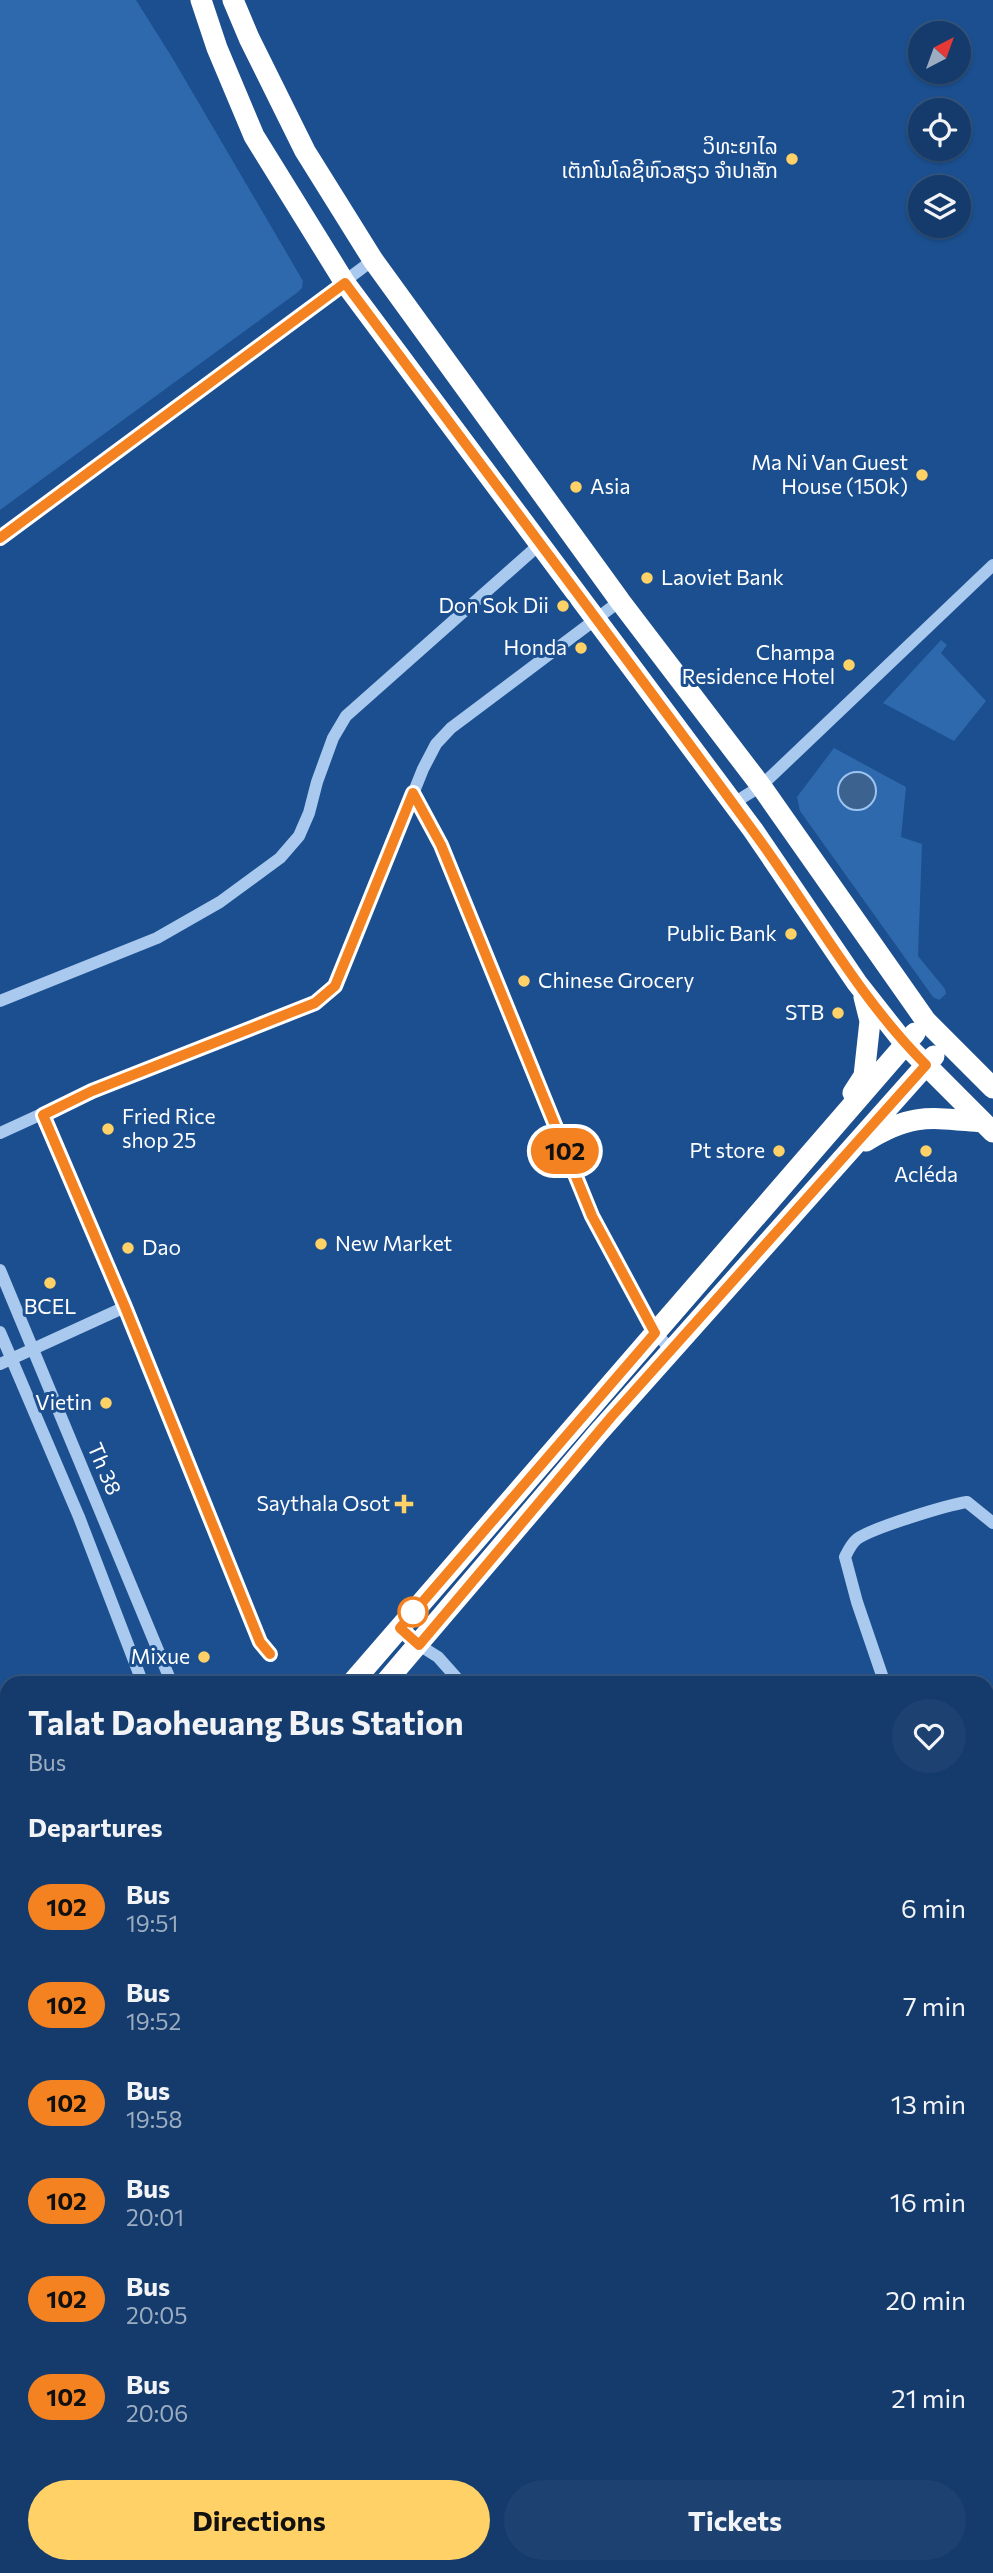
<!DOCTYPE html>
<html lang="en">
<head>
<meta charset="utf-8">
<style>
  :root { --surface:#143b6b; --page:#1d4271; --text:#f1f3f6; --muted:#9dadc1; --line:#33557e; --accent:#ffd166 }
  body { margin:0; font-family:Commissioner,"Noto Sans Lao",sans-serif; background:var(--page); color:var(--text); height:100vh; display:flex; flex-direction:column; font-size:26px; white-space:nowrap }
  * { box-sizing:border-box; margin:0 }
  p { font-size:23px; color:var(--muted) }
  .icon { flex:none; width:38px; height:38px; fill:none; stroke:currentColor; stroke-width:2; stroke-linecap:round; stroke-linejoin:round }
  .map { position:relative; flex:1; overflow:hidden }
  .panel { position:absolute; left:0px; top:1676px; width:994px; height:898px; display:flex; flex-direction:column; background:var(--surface); border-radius:21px 21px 0 0; box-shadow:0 2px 5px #0004,0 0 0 2px var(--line) }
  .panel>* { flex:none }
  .badge { padding:0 14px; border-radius:23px; font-size:24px; line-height:46px }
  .needle { width:46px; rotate:41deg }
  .tools { position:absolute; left:908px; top:21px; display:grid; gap:14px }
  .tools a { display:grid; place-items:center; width:63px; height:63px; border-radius:50%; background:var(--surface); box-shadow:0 2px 5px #0004,0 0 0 2px var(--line); font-size:35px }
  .map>.badge { position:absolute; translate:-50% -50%; box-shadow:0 0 0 4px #fff }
  h2 { padding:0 28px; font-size:26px; line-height:63px }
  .round { display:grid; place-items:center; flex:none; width:74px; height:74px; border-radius:37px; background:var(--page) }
  .headline { display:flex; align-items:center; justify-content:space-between; height:119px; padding:0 28px }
  h1 { font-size:33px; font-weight:700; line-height:52px }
  .button { display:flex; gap:14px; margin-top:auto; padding:14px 28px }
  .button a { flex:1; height:80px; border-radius:42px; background:var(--accent); color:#111; font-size:28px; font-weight:700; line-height:80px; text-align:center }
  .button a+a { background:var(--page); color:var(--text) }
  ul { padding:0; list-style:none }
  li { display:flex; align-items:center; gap:21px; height:98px; padding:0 28px }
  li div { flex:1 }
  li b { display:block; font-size:26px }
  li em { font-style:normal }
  li .badge { min-width:77px; font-weight:700; text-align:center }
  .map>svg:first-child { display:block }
</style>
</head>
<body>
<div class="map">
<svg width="993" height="2573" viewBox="0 0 993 2573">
  <rect width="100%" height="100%" fill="#1b4f8f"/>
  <!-- green -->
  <path fill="#2e69ad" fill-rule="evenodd" d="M0,0H136L173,59L303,281L302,288L298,292L0,510Z
    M941,640L947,645L941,653L986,701L954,741L883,703Z
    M834,748L906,787L901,837L922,844L918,956L945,989L946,994L939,1000L933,997L800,811L797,797ZM867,774C882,787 876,806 857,810Z"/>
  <!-- water -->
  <path fill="#3c6290" stroke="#9cc4f0" stroke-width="2" d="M838 791a19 19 0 1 1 38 0a19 19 0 1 1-38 0Z"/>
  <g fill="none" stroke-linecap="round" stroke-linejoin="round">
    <!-- minor -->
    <path stroke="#a9c9ee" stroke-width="12" d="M0,538L373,260
      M413,793L441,845L592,1216L655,1333L671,1349
      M732,804L761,786L993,565
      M0,1001L157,938L220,902L280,858L299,836L309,813L317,782L333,738L346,716L540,544
      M43,1115L125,1307L260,1642L270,1654
      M0,1133L92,1091L315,1003L336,986L423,769L436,744L451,728L620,601
      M0,1270L172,1684
      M0,1332L79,1517L143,1684
      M0,1364L125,1307
      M400,1628L419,1645L438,1657L462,1684
      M885,1684L857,1602L845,1557C848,1551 851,1544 857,1539C872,1528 947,1505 967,1502L993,1523
      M993,1747L989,1749L993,1754
      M987,2205L993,2199
      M499,2567L501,2573
      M526,2567L528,2573
      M625,2573L631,2567"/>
    <!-- highway -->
    <path stroke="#fff" stroke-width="21" d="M201,0L217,48L254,136L345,283L753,830L857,983L905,1044L993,1132
      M233,0L249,38L305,151L373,260L620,601L761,786L926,1021L993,1088
      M853,1093L864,1076L870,1021L864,997
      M866,1141C913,1112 931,1118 983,1122
      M351,1684L915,1033
      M384,1684L598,1433L934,1056
      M0,2081L7,2072
      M0,2113L7,2105"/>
  </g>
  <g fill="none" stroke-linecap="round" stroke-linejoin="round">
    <!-- line casing -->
    <g stroke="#fff" stroke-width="16">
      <path id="line" d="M0,538L345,283C481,465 619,647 753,831C811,909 857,996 926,1065L612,1416L419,1645L400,1628L655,1333L592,1216L441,845L413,793L335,986L315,1003L92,1091L43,1115L125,1307L260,1642L270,1654"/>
    </g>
    <!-- line -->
    <use href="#line" stroke="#f58220" stroke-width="10"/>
  </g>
  <!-- markers -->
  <g fill="#ffd166" stroke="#1b4f8f" stroke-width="2.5">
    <circle cx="792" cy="159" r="7"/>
    <circle cx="922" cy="475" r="7"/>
    <circle cx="576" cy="487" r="7"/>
    <circle cx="647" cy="578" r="7"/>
    <circle cx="563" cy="606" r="7"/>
    <circle cx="581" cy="648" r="7"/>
    <circle cx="849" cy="665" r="7"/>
    <circle cx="791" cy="934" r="7"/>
    <circle cx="524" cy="981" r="7"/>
    <circle cx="838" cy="1013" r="7"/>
    <circle cx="108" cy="1129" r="7"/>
    <circle cx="779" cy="1151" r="7"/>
    <circle cx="926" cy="1151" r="7"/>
    <circle cx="321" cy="1244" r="7"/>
    <circle cx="128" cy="1248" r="7"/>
    <circle cx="50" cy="1283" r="7"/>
    <circle cx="106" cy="1403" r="7"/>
    <path d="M400.5 1493.5h7v7h7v7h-7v7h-7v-7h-7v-7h7z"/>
    <circle cx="204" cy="1657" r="7"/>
  </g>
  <circle fill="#fff" stroke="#f58220" stroke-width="3.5" cx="413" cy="1612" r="14"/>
  <g text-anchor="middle" stroke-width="6" stroke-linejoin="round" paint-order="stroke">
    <!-- poi labels -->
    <g font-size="21" fill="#fff" stroke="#1b4f8f" text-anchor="end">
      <text x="778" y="154">ວິທະຍາໄລ<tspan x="778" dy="24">ເຕັກໂນໂລຊີຫົວສຽວ ຈຳປາສັກ</tspan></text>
      <text x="908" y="470">Ma Ni Van Guest<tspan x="908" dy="24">House (150k)</tspan></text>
      <text x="590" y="494" text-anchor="start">Asia</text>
      <text x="661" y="585" text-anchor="start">Laoviet Bank</text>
      <text x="549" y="613">Don Sok Dii</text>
      <text x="567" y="655">Honda</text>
      <text x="835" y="660">Champa<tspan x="835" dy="24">Residence Hotel</tspan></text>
      <text x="777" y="941">Public Bank</text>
      <text x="538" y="988" text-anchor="start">Chinese Grocery</text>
      <text x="824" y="1020">STB</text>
      <text x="122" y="1124" text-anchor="start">Fried Rice<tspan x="122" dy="24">shop 25</tspan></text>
      <text x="765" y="1158">Pt store</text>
      <text x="926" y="1182" text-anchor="middle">Acléda</text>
      <text x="335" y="1251" text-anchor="start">New Market</text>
      <text x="142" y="1255" text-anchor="start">Dao</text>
      <text x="50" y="1314" text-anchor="middle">BCEL</text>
      <text x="92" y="1410">Vietin</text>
      <text x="390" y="1511">Saythala Osot</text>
      <text x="190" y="1664">Mixue</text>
    </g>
    <!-- street labels -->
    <g font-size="21" fill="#fff" stroke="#1b4f8f">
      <text transform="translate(104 1469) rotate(67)" y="7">Th 38</text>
    </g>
  </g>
</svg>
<div class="tools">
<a><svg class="needle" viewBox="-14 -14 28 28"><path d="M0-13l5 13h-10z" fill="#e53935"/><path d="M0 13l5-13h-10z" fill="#9dadc1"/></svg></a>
<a><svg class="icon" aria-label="locate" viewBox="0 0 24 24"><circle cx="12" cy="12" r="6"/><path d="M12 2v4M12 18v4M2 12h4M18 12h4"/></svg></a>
<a><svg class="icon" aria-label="layers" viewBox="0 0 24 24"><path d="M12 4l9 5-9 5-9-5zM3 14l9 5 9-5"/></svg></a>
</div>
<b class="badge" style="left:565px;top:1151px;background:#f58220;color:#111">102</b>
<section class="panel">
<div class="headline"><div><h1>Talat Daoheuang Bus Station</h1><p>Bus</p></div><a class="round"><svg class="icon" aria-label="heart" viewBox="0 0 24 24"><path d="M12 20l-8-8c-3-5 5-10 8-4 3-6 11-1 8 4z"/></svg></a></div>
<h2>Departures</h2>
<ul>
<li><span class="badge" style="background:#f58220;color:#111">102</span><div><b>Bus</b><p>19:51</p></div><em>6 min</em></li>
<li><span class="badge" style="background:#f58220;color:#111">102</span><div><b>Bus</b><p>19:52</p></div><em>7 min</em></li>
<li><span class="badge" style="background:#f58220;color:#111">102</span><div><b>Bus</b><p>19:58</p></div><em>13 min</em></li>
<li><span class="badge" style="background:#f58220;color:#111">102</span><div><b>Bus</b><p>20:01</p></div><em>16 min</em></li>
<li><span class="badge" style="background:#f58220;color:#111">102</span><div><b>Bus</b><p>20:05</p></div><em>20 min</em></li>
<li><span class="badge" style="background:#f58220;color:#111">102</span><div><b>Bus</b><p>20:06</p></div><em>21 min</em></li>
</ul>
<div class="button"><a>Directions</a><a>Tickets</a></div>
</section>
</div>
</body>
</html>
